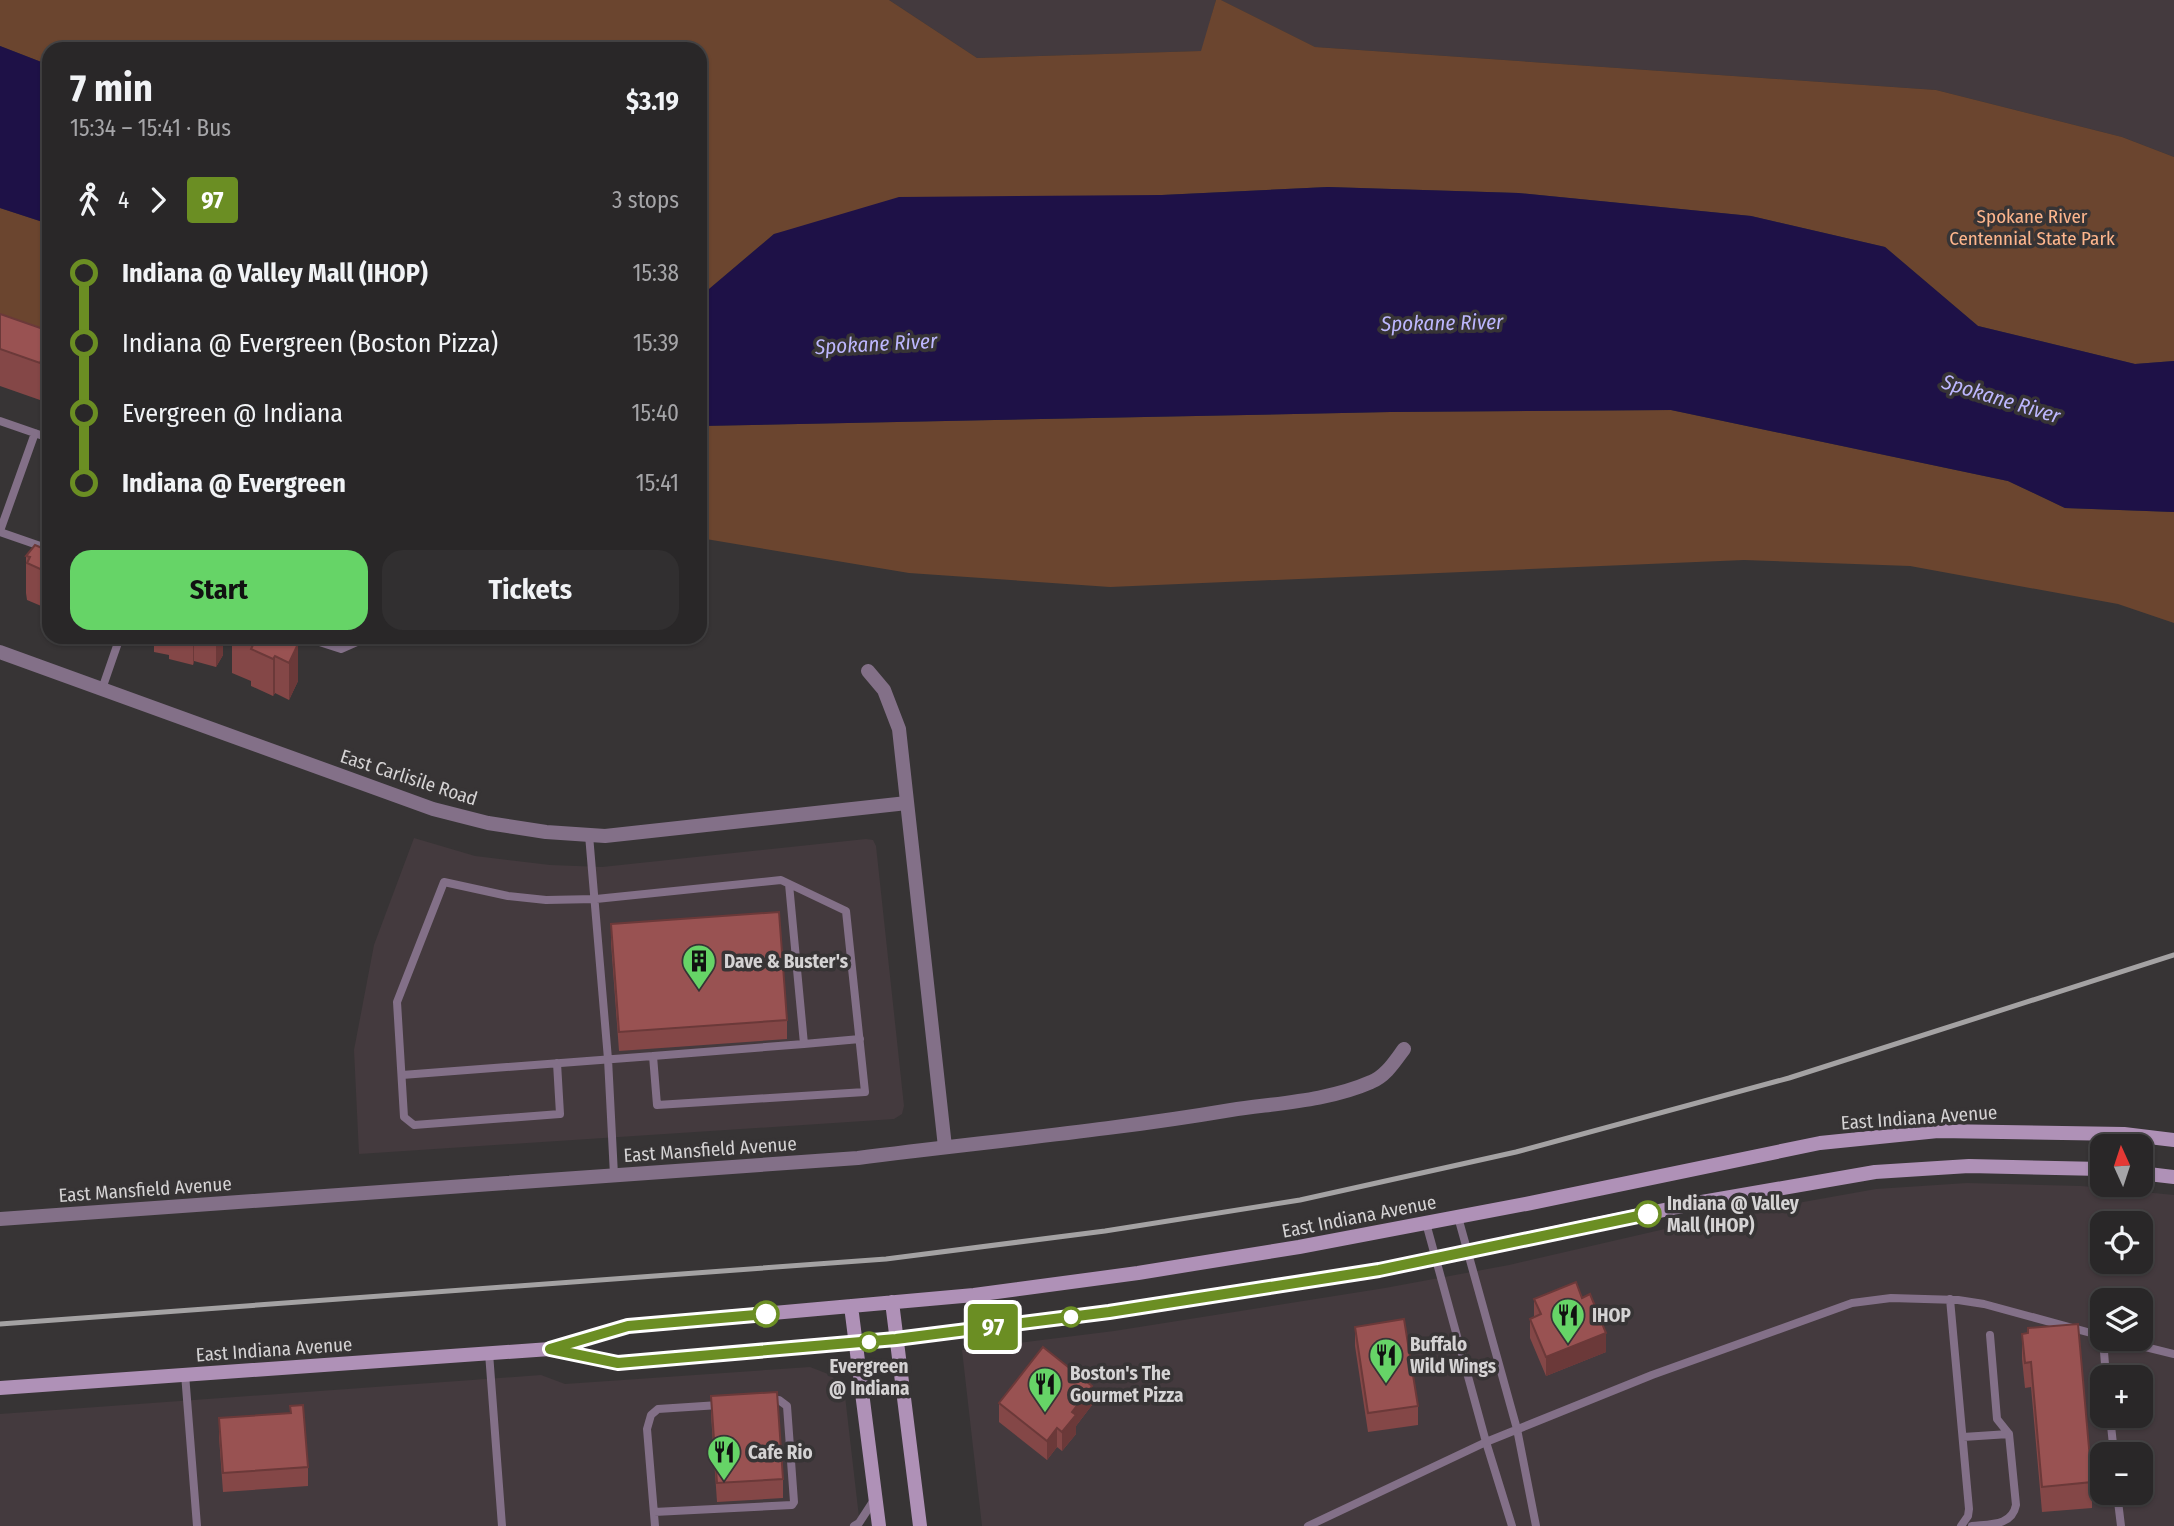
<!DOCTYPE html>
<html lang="en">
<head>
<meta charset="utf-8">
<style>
  :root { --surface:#292728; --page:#312f30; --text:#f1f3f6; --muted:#a5a5a8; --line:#454445; --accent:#66d467 }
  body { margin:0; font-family:"Fira Sans Condensed",sans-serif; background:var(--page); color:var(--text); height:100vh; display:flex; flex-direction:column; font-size:26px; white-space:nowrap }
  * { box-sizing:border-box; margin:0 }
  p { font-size:23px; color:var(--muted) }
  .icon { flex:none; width:38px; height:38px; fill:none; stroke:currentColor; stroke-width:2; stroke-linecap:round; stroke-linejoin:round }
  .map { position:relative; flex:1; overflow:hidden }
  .panel { position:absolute; left:42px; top:42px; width:665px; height:602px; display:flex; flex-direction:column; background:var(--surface); border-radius:21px; box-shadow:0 2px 5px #0004,0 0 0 2px var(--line) }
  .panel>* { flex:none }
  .badge { padding:0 14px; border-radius:5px; font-size:24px; line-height:46px }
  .needle { width:46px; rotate:357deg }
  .controls { position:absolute; left:2090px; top:1134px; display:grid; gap:14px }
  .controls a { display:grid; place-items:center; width:63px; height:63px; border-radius:14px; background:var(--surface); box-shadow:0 2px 5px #0004,0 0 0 2px var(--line); font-size:35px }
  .map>.badge { position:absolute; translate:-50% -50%; box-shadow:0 0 0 4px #fff }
  .legs { display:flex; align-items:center; gap:10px; height:77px; padding:0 28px; font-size:23px }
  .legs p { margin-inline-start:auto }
  .head { display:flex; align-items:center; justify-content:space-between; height:119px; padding:0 28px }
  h1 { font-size:38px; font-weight:700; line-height:52px }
  .cta { display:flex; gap:14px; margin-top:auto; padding:14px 28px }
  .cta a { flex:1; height:80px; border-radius:21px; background:var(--accent); color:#111; font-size:28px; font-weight:700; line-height:80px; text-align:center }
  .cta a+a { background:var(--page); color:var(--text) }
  ul { padding:0 28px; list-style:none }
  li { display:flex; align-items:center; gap:24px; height:70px; font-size:26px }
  li i { display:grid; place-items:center; width:10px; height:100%; margin:0 9px; background:currentColor }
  li i::after { content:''; width:18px; height:18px; margin:-9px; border:5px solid; border-radius:50%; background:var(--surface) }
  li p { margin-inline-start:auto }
  li:first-child i { background:linear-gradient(#0000 50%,currentColor 0) }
  li:last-child i { background:linear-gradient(currentColor 50%,#0000 0) }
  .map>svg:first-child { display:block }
</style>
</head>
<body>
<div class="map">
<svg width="2174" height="1526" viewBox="0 0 2174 1526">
  <rect width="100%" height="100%" fill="#373435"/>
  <!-- built -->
  <path fill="#443a3e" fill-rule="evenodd" d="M889,0H1216L1202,51L977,58Z
    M1221,0H2174V157L2122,137L1936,90L1315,47Z
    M414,838L475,856L550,865L602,867L866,839L873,840L876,846L904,1106L902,1114L894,1119L359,1154L354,1050L374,945Z
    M1967,1183L2081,1186L2174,1195V1526H982L962,1350L1114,1331L1385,1288L1509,1265L1708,1219L1876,1189ZM2102,1223H2140V1262H2102ZM2102,1300H2140V1339H2102ZM2102,1377H2140V1416H2102ZM2102,1454H2140V1493H2102Z
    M810,1367L828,1374L839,1382L845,1396L860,1526H0V1414L541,1375L565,1384Z"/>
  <!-- green -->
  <path fill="#6b452f" d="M0,0H889L977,58L1201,51L1216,0H1221L1315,47L1936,90L2122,137L2174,157V361L2135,364L1978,326L1885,247L1751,216L1518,193L1328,187L1162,195L774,234L702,295L700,294V49H49V65L0,46Z
    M0,208L49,224V334L0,316Z
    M1671,410L2008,481L2065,508L2174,512V623L2118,604L1910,566L1744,560L1110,587L909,573L700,538V426L1390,412Z"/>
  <!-- water -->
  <path fill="#1e1147" d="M0,46L49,65V224L0,208Z
    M1328,187L1518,193L1751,216L1885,247L1978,326L2135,364L2174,361V512L2065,508L2008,481L1671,410L1390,412L700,426V294L702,295L774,234L899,197L1162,195Z"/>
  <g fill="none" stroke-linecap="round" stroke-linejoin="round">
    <!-- service -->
    <path stroke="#837088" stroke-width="8" d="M0,421L49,438
      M0,531L35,433
      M0,532L49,549
      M304,637L341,649L368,637
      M102,689L120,637
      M589,835L608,1059L614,1175
      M789,884L804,1044L860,1039
      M653,1056L804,1044
      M402,1075L653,1056L657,1105L865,1092L846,911L781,880L596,899L546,900L508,896L444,882L397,1002L404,1117L414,1125L560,1114L557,1063
      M1458,1217L1517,1429L1536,1526
      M1426,1223L1486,1442L1512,1526
      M1950,1299L1969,1509L1968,1516L1961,1526
      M2103,1339L2106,1377
      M2113,1339L2174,1354
      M489,1353L502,1526
      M185,1374L197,1526
      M2110,1416L2114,1454
      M1963,1437L2009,1434
      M2117,1493L2121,1526
      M654,1512L792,1505L794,1502L787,1406L779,1400L767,1401
      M655,1526L647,1429L651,1415L658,1409L719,1405
      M854,1526L859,1523L874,1500
      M1308,1526L1486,1442L1652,1375L1852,1303L1891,1298L1958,1300L1984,1304L2102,1336
      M1972,1526C1990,1524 2012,1526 2016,1505L2009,1434L1997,1419L1990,1335"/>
    <!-- minor -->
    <path stroke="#837088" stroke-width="14" d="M0,652L433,809L488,823L546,832L605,836L907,803
      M868,671L884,690L899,729L945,1147
      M0,1219L858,1158C982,1142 1107,1131 1231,1110C1277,1103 1328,1101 1371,1082C1386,1076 1395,1061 1404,1049"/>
    <!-- secondary -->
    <path stroke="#af91b7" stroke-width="14" d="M2140,1173L2174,1177
      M892,1302L920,1526
      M851,1306L879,1526
      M555,1349L618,1363L896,1339L1109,1312L1379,1270L1702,1202L1875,1172L1969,1166L2102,1169
      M0,1388L550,1349L628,1326L974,1295L1138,1273L1299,1247L1526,1204L1820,1143L1938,1131L2124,1134L2174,1140"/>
    <!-- rail -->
    <path stroke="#a4a2a3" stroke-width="5" d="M0,1324L886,1259L1105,1231L1300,1200L1516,1152L1789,1078L2174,955"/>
  </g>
  <!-- wall -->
  <path fill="#844747" d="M0,314L49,331V375L40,400L0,386Z
    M49,551V614L46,613V608L27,600L26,593V556Z
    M154,637H223V655L216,667L194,661L193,665L169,659V655L154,652Z
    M232,637H282L298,681L289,700L275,693L273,696L251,686V681L232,673Z
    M611,924L787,1020V1039L619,1051L611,943Z
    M1582,1298L1606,1352L1546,1376L1530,1338V1319L1534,1317V1299Z
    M1355,1327L1418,1406V1425L1368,1432L1355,1346Z
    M2022,1334L2092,1482V1508L2042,1512L2031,1387L2025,1388L2022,1359Z
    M711,1396L783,1479V1498L717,1502L711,1415Z
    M999,1403L1092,1405L1076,1426V1434L1062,1451L1057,1447L1047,1460L999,1422Z
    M290,1406L308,1467V1486L223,1492L219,1437V1418L290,1413Z"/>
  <!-- shaded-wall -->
  <path fill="#6b3939" d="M49,338V375L40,400V363Z
    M193,637H194V661L193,665Z
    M216,637H223V655L216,667Z
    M298,644V681L289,700V663Z
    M275,656V693L273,696V659Z
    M1606,1333V1352L1546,1376V1357Z
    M1092,1386V1405L1076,1426V1434L1062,1451V1432L1072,1412Z
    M1057,1428V1447L1047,1460V1441Z"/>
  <!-- building -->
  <path fill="#995252" stroke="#6b3939" stroke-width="2" d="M0,314L49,331V338L40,363L0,349Z
    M35,545L49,551V577L46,576L47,572L27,563L30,557L26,556Z
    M234,637H282L298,644L289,663L275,656L273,659L251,649L253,645Z
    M779,912L787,1020L619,1032L611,924Z
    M1576,1282L1582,1298L1590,1294L1606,1333L1546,1357L1530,1319L1541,1314L1534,1299Z
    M1404,1319L1418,1406L1368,1413L1355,1327Z
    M2078,1324L2092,1482L2042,1487L2031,1362L2025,1363L2022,1334L2028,1333V1328Z
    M1043,1347L1092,1386L1072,1412L1076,1415L1062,1432L1057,1428L1047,1441L999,1403Z
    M777,1392L783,1479L717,1483L711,1396Z
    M303,1405L308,1467L223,1473L219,1418L291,1413L290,1406Z"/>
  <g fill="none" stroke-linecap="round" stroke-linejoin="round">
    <!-- line-1 casing -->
    <g stroke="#fff" stroke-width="16">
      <path id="line-1" d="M766,1314L628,1326L550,1349L618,1363L896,1339L1109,1312L1379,1270L1648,1214"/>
    </g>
    <!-- line-1 -->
    <use href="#line-1" stroke="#6b8e23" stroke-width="10"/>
  </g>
  <!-- icons -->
  <defs>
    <g id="building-pin" transform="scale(1.75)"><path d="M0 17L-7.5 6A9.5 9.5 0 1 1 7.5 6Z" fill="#66d467" stroke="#373435"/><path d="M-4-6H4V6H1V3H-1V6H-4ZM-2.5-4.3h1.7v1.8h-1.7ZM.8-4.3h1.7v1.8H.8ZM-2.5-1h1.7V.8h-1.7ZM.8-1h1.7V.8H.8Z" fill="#111"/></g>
    <g id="restaurant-pin" transform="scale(1.75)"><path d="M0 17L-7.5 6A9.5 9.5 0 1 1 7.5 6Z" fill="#66d467" stroke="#373435"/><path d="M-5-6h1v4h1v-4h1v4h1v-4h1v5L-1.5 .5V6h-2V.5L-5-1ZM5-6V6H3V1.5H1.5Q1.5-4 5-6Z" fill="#111"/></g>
  </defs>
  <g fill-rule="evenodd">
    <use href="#building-pin" x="699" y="961"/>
    <use href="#restaurant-pin" x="1568" y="1315"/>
    <use href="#restaurant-pin" x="1386" y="1355"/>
    <use href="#restaurant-pin" x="1045" y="1384"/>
    <use href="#restaurant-pin" x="724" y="1452"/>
  </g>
  <!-- markers -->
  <g fill="#fff" stroke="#6b8e23" stroke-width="3.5">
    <circle cx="1648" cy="1214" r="12"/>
    <circle cx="766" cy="1314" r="12"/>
    <circle cx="1071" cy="1317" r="9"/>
    <circle cx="869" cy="1342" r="9"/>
  </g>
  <g text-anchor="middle" stroke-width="7" stroke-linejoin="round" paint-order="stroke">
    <!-- park labels -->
    <g font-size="19" fill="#feb68d" stroke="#373435">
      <text x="2032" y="223">Spokane River<tspan x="2032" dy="22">Centennial State Park</tspan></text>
    </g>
    <!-- street labels -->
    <g font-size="19" fill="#d5d3d4" stroke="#373435">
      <text transform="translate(409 777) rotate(18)" y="7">East Carlisile Road</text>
      <text transform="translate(1919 1117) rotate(-4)" y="7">East Indiana Avenue</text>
      <text transform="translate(710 1149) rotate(-4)" y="7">East Mansfield Avenue</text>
      <text transform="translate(145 1189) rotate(-4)" y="7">East Mansfield Avenue</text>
      <text transform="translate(1359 1216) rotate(-11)" y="7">East Indiana Avenue</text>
      <text transform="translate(274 1349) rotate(-4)" y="7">East Indiana Avenue</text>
    </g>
    <!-- poi labels -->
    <g font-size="19" font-weight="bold" fill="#d5d3d4" stroke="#373435" text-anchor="start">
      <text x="724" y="968">Dave &amp; Buster's</text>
      <text x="1592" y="1322">IHOP</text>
      <text x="1410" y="1351">Buffalo<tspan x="1410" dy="22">Wild Wings</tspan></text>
      <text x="1070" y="1380">Boston's The<tspan x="1070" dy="22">Gourmet Pizza</tspan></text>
      <text x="748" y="1459">Cafe Rio</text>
    </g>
    <!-- stop labels -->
    <g font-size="19" font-weight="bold" fill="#d5d3d4" stroke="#373435" text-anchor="start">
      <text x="1667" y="1210">Indiana @ Valley<tspan x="1667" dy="22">Mall (IHOP)</tspan></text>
      <text x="869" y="1373" text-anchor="middle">Evergreen<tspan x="869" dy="22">@ Indiana</tspan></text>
    </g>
    <!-- water labels -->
    <g font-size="21" font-style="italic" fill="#bdb7fe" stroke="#373435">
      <text transform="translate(1442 323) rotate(-1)" y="7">Spokane River</text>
      <text transform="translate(876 344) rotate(-3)" y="7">Spokane River</text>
      <text transform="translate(2001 399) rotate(17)" y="7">Spokane River</text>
    </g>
  </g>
</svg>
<div class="controls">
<a><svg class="needle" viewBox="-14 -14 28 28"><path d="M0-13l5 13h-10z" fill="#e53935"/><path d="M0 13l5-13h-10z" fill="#a5a5a8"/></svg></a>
<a><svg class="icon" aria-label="locate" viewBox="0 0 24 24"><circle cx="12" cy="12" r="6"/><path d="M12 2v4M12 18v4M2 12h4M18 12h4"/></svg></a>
<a><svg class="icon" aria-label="layers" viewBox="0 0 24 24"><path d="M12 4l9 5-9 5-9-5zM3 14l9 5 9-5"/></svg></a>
<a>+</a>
<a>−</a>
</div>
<b class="badge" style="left:993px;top:1327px;background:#6b8e23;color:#fff">97</b>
<section class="panel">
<div class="head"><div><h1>7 min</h1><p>15:34 – 15:41 · Bus</p></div><b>$3.19</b></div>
<div class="legs"><svg class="icon" aria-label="walk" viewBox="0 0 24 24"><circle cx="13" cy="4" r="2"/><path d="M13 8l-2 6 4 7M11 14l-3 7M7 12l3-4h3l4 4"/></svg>4<svg class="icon" aria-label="forward" viewBox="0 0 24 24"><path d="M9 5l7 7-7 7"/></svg><b class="badge" style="background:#6b8e23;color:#fff">97</b><p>3 stops</p></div>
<ul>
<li><i style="color:#6b8e23"></i><b>Indiana @ Valley Mall (IHOP)</b><p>15:38</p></li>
<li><i style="color:#6b8e23"></i><span>Indiana @ Evergreen (Boston Pizza)</span><p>15:39</p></li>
<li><i style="color:#6b8e23"></i><span>Evergreen @ Indiana</span><p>15:40</p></li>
<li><i style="color:#6b8e23"></i><b>Indiana @ Evergreen</b><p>15:41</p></li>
</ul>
<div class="cta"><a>Start</a><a>Tickets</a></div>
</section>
</div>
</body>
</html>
